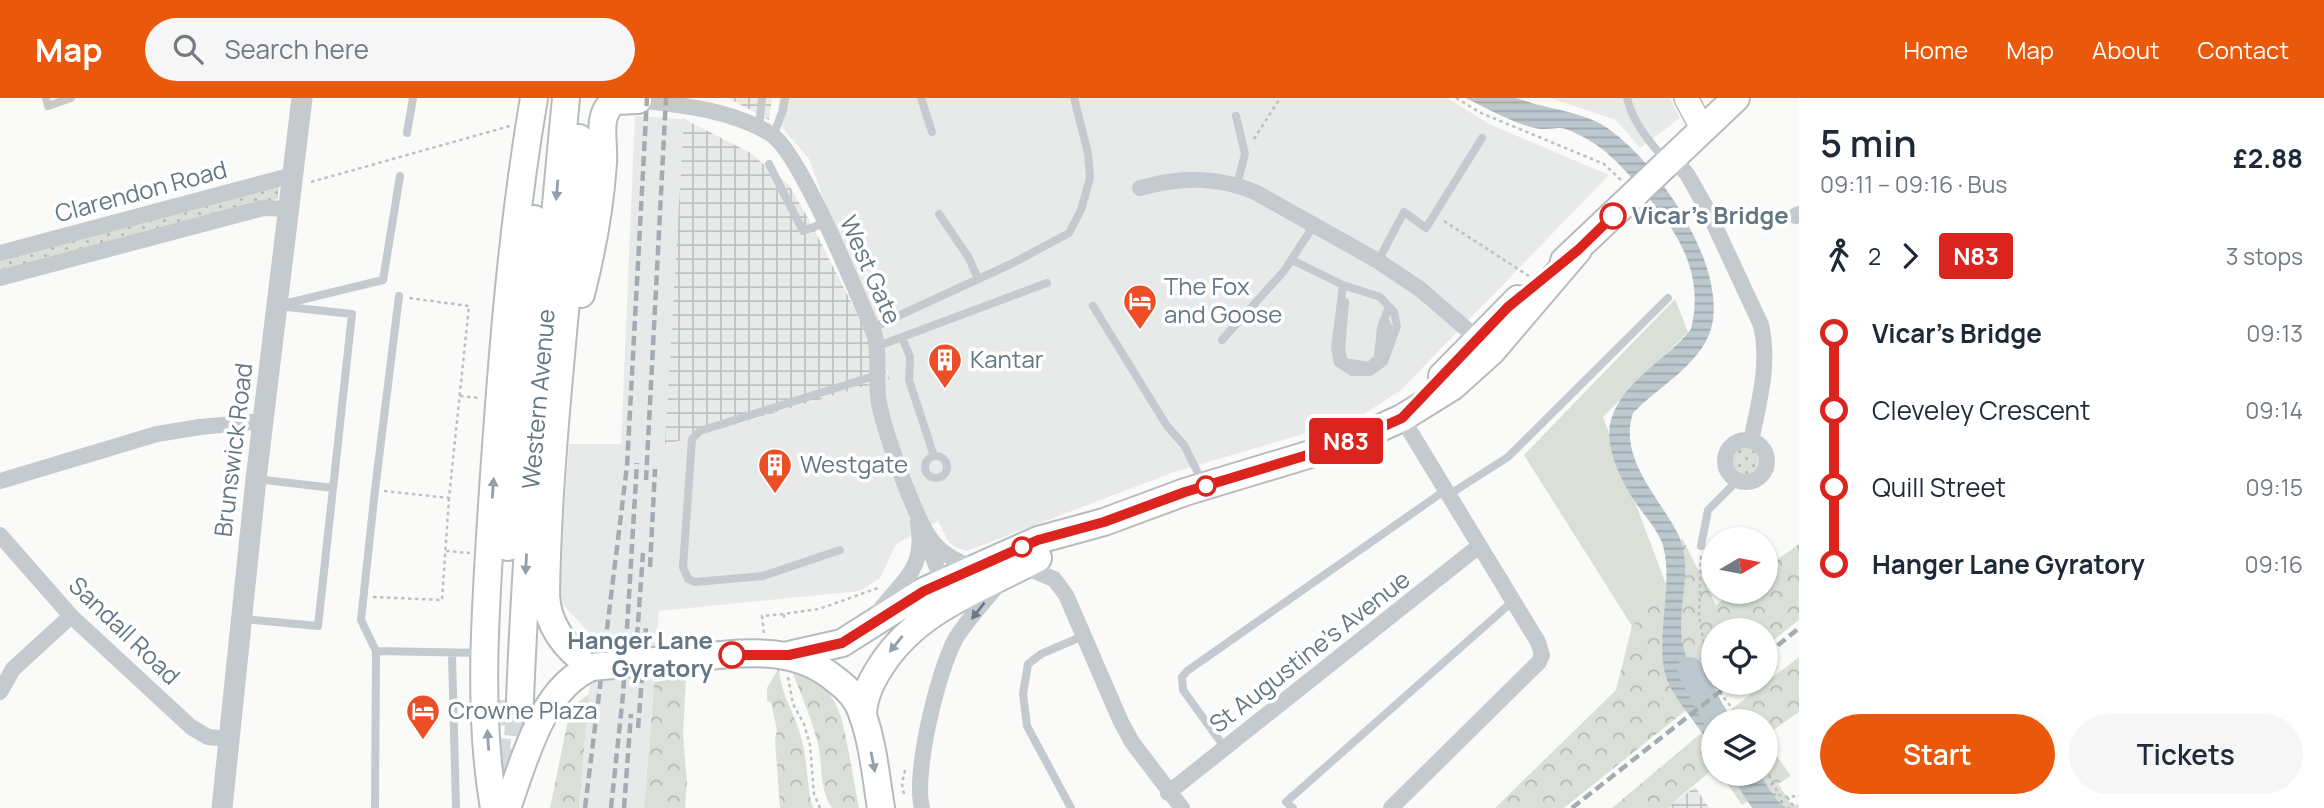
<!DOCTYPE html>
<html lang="en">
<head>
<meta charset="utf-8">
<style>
  :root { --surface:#fff; --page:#f6f6f7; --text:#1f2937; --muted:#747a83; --accent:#ea580c }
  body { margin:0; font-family:Manrope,sans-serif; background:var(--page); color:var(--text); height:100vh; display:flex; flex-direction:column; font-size:26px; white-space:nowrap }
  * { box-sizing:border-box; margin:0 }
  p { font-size:23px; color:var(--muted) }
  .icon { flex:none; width:38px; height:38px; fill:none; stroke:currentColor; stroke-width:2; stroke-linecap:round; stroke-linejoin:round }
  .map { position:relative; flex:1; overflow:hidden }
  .drawer { display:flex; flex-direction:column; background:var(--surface); width:525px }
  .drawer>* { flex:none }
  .badge { padding:0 14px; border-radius:5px; font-size:24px; line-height:46px }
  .needle { width:46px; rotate:80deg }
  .controls { position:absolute; left:1701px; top:429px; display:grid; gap:14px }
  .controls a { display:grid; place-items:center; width:77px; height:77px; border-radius:50%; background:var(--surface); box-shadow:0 2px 5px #0004; font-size:35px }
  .map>.badge { position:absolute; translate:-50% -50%; box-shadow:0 0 0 4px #fff }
  .legs { display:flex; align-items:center; gap:10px; height:77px; padding:0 21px; font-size:23px }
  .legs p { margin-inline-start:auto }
  .summary { display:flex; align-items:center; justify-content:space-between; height:119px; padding:0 21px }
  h1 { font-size:38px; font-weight:600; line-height:52px }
  .primary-button { display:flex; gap:14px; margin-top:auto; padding:14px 21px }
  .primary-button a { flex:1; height:80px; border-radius:42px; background:var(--accent); color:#fff; font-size:28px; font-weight:600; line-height:80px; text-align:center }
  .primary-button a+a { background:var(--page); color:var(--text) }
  ul { padding:0 21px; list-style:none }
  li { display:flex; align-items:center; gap:24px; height:77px; font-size:26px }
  li i { display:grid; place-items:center; width:10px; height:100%; margin:0 9px; background:currentColor }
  li i::after { content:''; width:18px; height:18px; margin:-9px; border:5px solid; border-radius:50%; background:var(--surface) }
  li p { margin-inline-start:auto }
  li:first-child i { background:linear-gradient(#0000 50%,currentColor 0) }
  li:last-child i { background:linear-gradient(currentColor 50%,#0000 0) }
  header { display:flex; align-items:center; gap:42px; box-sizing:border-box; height:98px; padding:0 35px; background:var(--accent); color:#fff }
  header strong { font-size:33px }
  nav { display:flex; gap:38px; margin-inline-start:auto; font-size:24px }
  .search { width:490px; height:63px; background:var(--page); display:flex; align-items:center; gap:18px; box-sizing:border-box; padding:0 24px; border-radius:38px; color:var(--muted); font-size:26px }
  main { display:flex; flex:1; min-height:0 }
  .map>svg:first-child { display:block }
</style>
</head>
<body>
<header>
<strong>Map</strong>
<div class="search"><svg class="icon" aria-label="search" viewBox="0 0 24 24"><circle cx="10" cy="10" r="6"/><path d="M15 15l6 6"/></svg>Search here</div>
<nav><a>Home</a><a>Map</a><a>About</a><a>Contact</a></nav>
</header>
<main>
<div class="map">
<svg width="1799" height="710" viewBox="0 0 1799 710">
  <defs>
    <pattern id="industrial-grid" width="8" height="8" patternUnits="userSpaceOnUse" patternTransform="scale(1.75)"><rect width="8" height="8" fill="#e8e9e9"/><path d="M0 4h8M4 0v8" fill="none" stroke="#c0c2c2"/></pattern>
    <pattern id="grass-dots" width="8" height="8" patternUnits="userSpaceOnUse" patternTransform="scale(1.75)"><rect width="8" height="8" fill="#dae0d7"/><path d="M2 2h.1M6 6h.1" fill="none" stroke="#b4bab4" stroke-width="1.8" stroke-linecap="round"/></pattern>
    <pattern id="forest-crowns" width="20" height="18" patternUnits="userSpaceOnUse" patternTransform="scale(1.75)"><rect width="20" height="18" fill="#dae0d7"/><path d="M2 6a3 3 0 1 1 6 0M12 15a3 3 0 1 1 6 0" fill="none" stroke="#b4bab4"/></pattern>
    <pattern id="water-rules" width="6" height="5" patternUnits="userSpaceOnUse" patternTransform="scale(1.75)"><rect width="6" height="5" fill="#bcc8cd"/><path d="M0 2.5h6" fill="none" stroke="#9ca7ac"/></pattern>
  </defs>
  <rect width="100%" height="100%" fill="#fafaf8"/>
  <!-- built -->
  <path fill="#e8e9e9" d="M780,0H1447L1491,27L1609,77L1401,292L1358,320L1174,374L967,453L953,448L948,443L938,423L896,446L880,480L860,493L659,513L644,710H579L594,540L558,501L569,346H621L635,18L684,21L666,347L890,281L809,61L776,22Z
    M1550,0H1670L1680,20L1640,50L1616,22Z"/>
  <!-- industrial -->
  <path fill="url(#industrial-grid)" d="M724,0H772L769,22L728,0Z
    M684,21L749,54L789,87L813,129L890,281L665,347Z
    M1695,689L1709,710H1667Z"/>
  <!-- grass -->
  <path fill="url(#grass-dots)" d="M279,86L278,101L0,175V161Z
    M1733 363a13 13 0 1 1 26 0a13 13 0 1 1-26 0Z
    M1778,686L1791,706L1799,707V710H1765L1755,699Z"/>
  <!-- forest -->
  <path fill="url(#forest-crowns)" d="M1682,440L1716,507L1734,494H1766V470L1799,446V522L1766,548V532H1713V584L1720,585L1564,710H1495L1616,592L1632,528L1667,489Z
    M1799,559V614L1766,637V623H1716Z
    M779,570C780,595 795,615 801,639C808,662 806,687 813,710H780L775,642L777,632L771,604L767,603V590Z
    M792,573C834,586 841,610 848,651C852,670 855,690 859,710H832C819,691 823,668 818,646C812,621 801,597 792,573Z
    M686,579L683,637L687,684L685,710H644L654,584Z
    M589,596L579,710H550L569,617L574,607Z
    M1713,625V671L1667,710H1612Z
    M1766,643L1791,678L1742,707L1721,676H1766Z"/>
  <!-- garden -->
  <path fill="#dae0d7" d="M1675,201L1688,234L1603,319L1667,489L1632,528L1524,357Z"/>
  <!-- water -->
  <path fill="url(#water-rules)" d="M1466,0C1482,0 1499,0 1515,0C1521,1 1528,4 1535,6C1555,11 1578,15 1597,24C1651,51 1737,177 1708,239C1693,271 1657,290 1633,315C1618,360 1659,399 1678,436C1695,471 1675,512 1683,548C1689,578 1720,597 1734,623H1723L1689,580L1681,564V573L1685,583L1714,623L1713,650C1702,633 1671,596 1666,579C1654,541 1676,479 1661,442C1654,427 1642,415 1634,402C1620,381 1604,347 1611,322C1623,282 1667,262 1691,231C1705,174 1677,132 1641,91C1622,68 1604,48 1577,36C1558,26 1558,32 1541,31C1523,30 1483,9 1466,0Z
    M1730,676H1759L1777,702L1786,710H1752Z"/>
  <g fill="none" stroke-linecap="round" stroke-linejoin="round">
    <!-- river -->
    <path stroke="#bcc8cd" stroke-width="26" d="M1690,572L1717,623"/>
    <!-- trunk-tunnel -->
    <path stroke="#d4d9db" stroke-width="26" stroke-dasharray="26 13" stroke-linecap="butt" d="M496,666L501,602
      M514,677L520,602"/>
    <!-- secondary casing -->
    <g stroke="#b5bcc1" stroke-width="26">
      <path id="secondary" d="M1686,0L1702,30"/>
    </g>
    <!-- primary casing -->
    <g stroke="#b6bcc0" stroke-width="30">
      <path id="primary" d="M1564,163L1736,0
        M1442,278L1518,201
        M789,557L842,545L924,493L1038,442L1104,424L1185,394L1314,355L1369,335L1402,320L1452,289L1492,253L1578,152
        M863,618C863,599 871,583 881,568C917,511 981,491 1038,460"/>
    </g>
    <!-- trunk casing -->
    <g stroke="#b6bbbe" stroke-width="30">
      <path id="trunk" d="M579,40C570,193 548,345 546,498C548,530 567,552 592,569
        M581,196C592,153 600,109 603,65C605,45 595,16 615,3L638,2
        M508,449L534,121
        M687,560C740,556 792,545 836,582C847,590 858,602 862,615C873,645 876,679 881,710
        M520,602C528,401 547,201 566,0
        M494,710C477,614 486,504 492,407C501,271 511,135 534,0
        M507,710C524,663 542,589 592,569"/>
    </g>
    <!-- path -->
    <path stroke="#bdc1c3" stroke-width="2.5" stroke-dasharray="3.5 3.5" stroke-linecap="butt" d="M1456,0L1481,15L1604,66L1621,82
      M1254,41L1280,0
      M311,84L510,28
      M1444,123L1529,178
      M460,298L481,300
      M384,393L449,400L469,208L409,200
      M446,453L470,455
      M1701,458L1699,519L1711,583L1742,623
      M373,499L442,502L449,400
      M784,520V516L819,511L878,490
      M764,535L762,518L784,516
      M788,579L793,606L804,626L810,647L814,696L820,710
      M1766,671L1779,697L1787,699L1799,698
      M904,696L902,686L905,672
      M1787,699L1795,710"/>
    <!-- service -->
    <path stroke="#c5cace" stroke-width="8" d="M46,0L48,8L71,0
      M921,0L932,34
      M1627,0C1633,25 1649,43 1665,62
      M1236,18L1245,56L1237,87
      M759,30L762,0
      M407,35L413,0
      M773,38L783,12L785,0
      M769,66L803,133L824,125
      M939,116L969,160L978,181
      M1292,162L1343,187L1380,199L1394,214L1397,228L1384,264L1370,274H1352L1338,265L1335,250L1343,187
      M1378,163L1404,114L1426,130L1482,40
      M1345,204L1341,252L1344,264L1369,268L1378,260L1381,229L1389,209
      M284,206L383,182L400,78
      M1093,208L1167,328L1184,347L1203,385
      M872,230L1013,165L1069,135L1081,112L1090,80L1088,55L1074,0
      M902,239L910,259L909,282L934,358
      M1222,242L1284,173L1314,127
      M878,248L1047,185
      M1378,260L1383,252L1389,231L1385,222
      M925 369a11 11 0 1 1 22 0a11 11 0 1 1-22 0Z
      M256,381L333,390
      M1450,396L1508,359L1668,200
      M1701,448L1708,412L1737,383
      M840,452L763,478L695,484L688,481L683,469L692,341L700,333L877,277
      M244,521L318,528L352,216L278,208
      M376,553L481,555
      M452,556L456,710
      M1225,650L1183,592L1182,579L1187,573L1447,391
      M375,710L376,553L361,522L375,392L399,198
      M1071,710L1027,628L1023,596L1028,566L1041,556L1083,538
      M1293,710L1286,704L1513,503"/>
    <!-- minor -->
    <path stroke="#c5cace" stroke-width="16" d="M638,2C682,7 732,12 771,36C801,56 857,196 874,235C880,255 876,277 878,299C882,328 915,422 933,444C943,457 959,464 974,470
      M1672,59L1687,76L1707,111L1761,227C1770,266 1759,304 1751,343
      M1140,90C1180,79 1217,78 1255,94L1378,163L1420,191L1485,247
      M1795,118L1799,116
      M0,155L293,77
      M0,180L263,110L289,111
      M1725 363a21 21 0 1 1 42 0a21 21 0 1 1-42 0Z
      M0,383L157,336L200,329L264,323
      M0,437L71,518L191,629L208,639L229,641
      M932,443V457L945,491
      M1022,468L1054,481L1066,497L1121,624L1132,644L1182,710
      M877,516C903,480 926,474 918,423
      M0,594L13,571L71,518
      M1168,695L1479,448
      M922,710C913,675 938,572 956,540C968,521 986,502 1000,484
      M1391,710L1539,564L1542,557L1538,544L1402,320"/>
    <!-- tertiary -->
    <path stroke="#c5cace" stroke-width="21" d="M222,710L256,381L302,0"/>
    <!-- secondary -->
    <use href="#secondary" stroke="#fff" stroke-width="23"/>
    <!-- primary -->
    <use href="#primary" stroke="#fff" stroke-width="26"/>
    <!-- trunk -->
    <use href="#trunk" stroke="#fff" stroke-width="26"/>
    <!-- rail -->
    <path stroke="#a4acb2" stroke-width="4.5" stroke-dasharray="10 5" stroke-linecap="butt" d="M646,382L666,0
      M650,469L655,371
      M637,539L643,455
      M1766,557L1799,530
      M638,630L646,529
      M585,710L627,368L647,0
      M611,710L623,597L637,365
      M624,710L631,616
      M1572,710L1732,584"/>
    <!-- trunk-bridge casing -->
    <g stroke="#b6bbbe" stroke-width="30" stroke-linecap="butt">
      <path id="trunk-bridge" d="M592,569L687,560"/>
    </g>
    <!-- trunk-bridge -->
    <use href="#trunk-bridge" stroke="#fff" stroke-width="26"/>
  </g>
  <!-- one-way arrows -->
  <defs><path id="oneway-solid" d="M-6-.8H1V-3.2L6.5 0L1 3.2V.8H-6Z" transform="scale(1.75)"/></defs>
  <g fill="#92a0a9">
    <use href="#oneway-solid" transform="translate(557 92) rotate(95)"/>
    <use href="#oneway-solid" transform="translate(493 390) rotate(-86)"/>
    <use href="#oneway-solid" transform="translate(526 466) rotate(93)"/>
    <use href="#oneway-solid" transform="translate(896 546) rotate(129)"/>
    <use href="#oneway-solid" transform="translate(488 642) rotate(-94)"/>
    <use href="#oneway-solid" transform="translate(873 664) rotate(79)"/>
  </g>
  <use fill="#697b88" href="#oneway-solid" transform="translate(978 513) rotate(128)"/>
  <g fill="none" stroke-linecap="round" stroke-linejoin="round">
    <!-- line-1 casing -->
    <g stroke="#fff" stroke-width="16">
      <path id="line-1" d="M732,557H789L842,545L924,493L1038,442L1104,424L1185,394L1314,355L1369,335L1402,320L1508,209L1578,152L1613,118"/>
    </g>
    <!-- line-1 -->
    <use href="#line-1" stroke="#dc241f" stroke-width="10"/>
  </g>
  <!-- icons -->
  <defs>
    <g id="hotel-pin" transform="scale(1.75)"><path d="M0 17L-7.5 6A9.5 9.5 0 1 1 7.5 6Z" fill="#ec4f26" stroke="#fff"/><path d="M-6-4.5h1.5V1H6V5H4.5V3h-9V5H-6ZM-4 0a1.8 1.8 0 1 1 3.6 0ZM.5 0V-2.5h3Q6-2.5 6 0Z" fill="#fff"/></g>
    <g id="building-pin" transform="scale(1.75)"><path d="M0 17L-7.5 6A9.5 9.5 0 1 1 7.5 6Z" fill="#ec4f26" stroke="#fff"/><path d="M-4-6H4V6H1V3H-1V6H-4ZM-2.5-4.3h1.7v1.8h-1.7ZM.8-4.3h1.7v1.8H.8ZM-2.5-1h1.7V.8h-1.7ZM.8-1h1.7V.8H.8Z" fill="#fff"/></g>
  </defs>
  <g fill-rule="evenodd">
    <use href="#hotel-pin" x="1140" y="203"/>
    <use href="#building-pin" x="945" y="262"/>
    <use href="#building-pin" x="775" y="367"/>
    <use href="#hotel-pin" x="423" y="613"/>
  </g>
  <!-- markers -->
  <g fill="#fff" stroke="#dc241f" stroke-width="3.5">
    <circle cx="1613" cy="118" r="12"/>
    <circle cx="1206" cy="388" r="9"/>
    <circle cx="1022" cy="449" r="9"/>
    <circle cx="732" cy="557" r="12"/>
  </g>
  <g text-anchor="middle" stroke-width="7" stroke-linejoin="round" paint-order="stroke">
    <!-- street labels -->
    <g font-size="24" fill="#647784" stroke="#fff">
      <text transform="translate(141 94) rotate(-15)" y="8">Clarendon Road</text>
      <text transform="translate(870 172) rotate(66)" y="8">West Gate</text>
      <text transform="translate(539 301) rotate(-85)" y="8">Western Avenue</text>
      <text transform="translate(234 352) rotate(-83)" y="8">Brunswick Road</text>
      <text transform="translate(124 533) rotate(44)" y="8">Sandall Road</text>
      <text transform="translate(1310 554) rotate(-38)" y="8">St Augustine's Avenue</text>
    </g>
    <!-- stop labels -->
    <g font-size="24" font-weight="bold" fill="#647784" stroke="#fff" text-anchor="start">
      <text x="1632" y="126">Vicar's Bridge</text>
      <text x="713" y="551" text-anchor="end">Hanger Lane<tspan x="713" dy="28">Gyratory</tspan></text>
    </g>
    <!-- poi labels -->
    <g font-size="24" fill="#647784" stroke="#fff" text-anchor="start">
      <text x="1164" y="197">The Fox<tspan x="1164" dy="28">and Goose</tspan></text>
      <text x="970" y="270">Kantar</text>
      <text x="800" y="375">Westgate</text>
      <text x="448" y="621">Crowne Plaza</text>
    </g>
  </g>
</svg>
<div class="controls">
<a><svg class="needle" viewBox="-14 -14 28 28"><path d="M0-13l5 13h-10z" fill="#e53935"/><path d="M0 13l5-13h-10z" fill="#747a83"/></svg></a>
<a><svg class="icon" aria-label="locate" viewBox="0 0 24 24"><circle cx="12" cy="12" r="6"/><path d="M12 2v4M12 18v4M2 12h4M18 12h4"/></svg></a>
<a><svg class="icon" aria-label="layers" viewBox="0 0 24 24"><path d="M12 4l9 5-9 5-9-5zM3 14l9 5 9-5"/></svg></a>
</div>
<b class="badge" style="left:1346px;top:343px;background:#dc241f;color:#fff">N83</b>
</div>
<section class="drawer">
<div class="summary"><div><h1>5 min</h1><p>09:11 – 09:16 · Bus</p></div><b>£2.88</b></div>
<div class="legs"><svg class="icon" aria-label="walk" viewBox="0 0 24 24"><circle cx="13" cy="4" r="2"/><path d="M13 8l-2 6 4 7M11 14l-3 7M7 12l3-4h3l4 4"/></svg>2<svg class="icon" aria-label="forward" viewBox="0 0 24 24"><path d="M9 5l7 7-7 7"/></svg><b class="badge" style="background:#dc241f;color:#fff">N83</b><p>3 stops</p></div>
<ul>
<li><i style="color:#dc241f"></i><b>Vicar's Bridge</b><p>09:13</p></li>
<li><i style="color:#dc241f"></i><span>Cleveley Crescent</span><p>09:14</p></li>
<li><i style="color:#dc241f"></i><span>Quill Street</span><p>09:15</p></li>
<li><i style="color:#dc241f"></i><b>Hanger Lane Gyratory</b><p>09:16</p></li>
</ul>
<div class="primary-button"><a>Start</a><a>Tickets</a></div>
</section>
</main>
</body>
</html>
